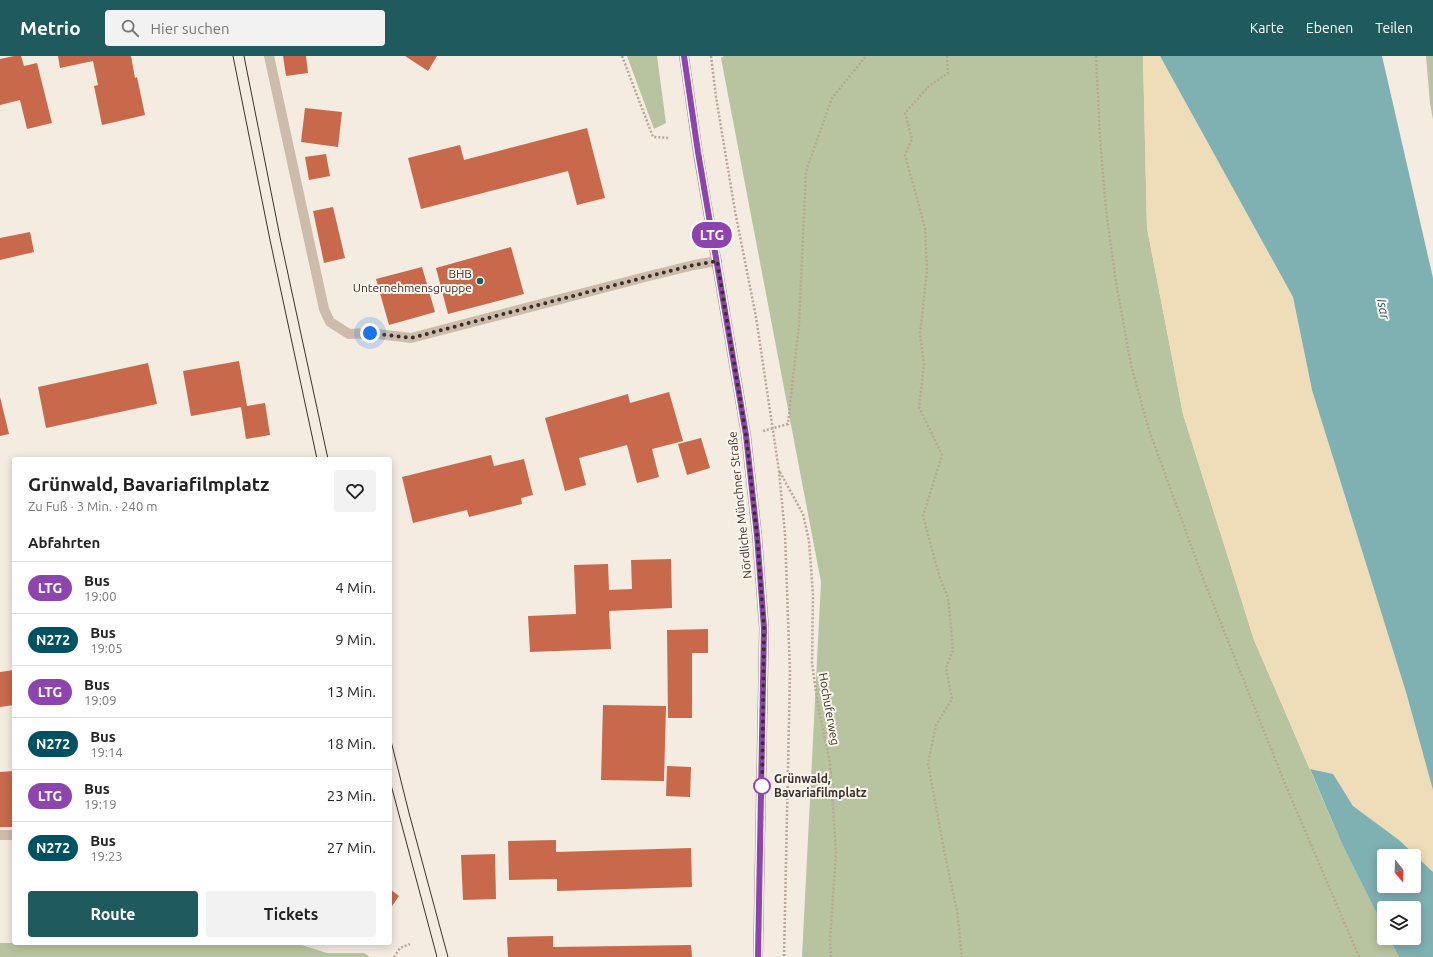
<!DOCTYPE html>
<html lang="de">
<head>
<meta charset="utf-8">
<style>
  :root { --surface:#fff; --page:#f2f2f2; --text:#222; --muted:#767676; --line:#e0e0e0; --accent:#1f5a5e }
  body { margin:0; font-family:Ubuntu,sans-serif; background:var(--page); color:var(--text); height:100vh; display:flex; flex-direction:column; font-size:15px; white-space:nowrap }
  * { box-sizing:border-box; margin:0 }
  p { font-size:13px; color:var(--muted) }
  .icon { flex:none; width:22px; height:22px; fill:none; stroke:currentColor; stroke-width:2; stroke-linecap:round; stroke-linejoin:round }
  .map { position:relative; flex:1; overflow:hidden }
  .side { position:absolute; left:12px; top:401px; width:380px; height:488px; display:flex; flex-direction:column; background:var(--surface); border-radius:4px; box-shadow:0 2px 10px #0003 }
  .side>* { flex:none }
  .badge { padding:0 8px; border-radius:13px; font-size:14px; line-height:26px }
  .needle { width:26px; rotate:161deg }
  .fabs { position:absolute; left:1377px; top:793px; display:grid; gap:8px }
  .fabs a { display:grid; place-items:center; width:44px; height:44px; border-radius:4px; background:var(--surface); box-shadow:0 2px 10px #0003; font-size:20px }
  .you { position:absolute; width:20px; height:20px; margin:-10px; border:3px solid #fff; border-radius:50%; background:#1a73e8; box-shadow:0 0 0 6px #1a73e833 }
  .map>.badge { position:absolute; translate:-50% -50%; box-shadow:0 0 0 2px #fff }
  h2 { padding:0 16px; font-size:15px; line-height:36px }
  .round { display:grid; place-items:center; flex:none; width:42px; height:42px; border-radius:4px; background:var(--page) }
  .overview { display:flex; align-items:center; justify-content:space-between; height:68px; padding:0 16px }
  h1 { font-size:19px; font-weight:600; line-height:30px }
  .button { display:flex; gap:8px; margin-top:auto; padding:8px 16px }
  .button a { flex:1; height:46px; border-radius:4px; background:var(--accent); color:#fff; font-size:16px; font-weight:600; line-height:46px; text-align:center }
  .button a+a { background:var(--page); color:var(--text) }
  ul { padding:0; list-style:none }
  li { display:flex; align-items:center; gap:12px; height:52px; padding:0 16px; border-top:1px solid var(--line) }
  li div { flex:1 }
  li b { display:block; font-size:15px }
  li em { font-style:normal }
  li .badge { min-width:44px; font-weight:700; text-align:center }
  header { display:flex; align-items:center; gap:24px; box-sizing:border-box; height:56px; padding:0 20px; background:var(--accent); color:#fff }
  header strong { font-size:19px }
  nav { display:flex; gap:22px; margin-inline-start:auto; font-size:14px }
  .search { width:280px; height:36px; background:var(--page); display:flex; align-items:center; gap:10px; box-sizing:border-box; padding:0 14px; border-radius:4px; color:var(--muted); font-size:15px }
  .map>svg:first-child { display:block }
</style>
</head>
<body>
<header>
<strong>Metrio</strong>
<div class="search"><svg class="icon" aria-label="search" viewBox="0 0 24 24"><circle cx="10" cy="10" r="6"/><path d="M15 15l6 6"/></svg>Hier suchen</div>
<nav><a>Karte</a><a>Ebenen</a><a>Teilen</a></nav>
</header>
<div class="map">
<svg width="1433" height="901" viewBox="0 0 1433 901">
  <rect width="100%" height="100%" fill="#f4ebe1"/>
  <!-- green -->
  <path fill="#b8c4a0" d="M627,0H657L666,67L654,73Z
    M724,0H1143L1147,172L1183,358L1254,584L1342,788L1384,872V882H1389L1399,901H802L821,526L721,2Z
    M1426,0H1433V64L1430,47Z
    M0,887H295L327,897H364L370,901H0Z"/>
  <!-- sand -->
  <path fill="#efdcb8" d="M1143,0H1160L1293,241L1312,334L1406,636L1433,734V816L1399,784L1353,750L1333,719L1310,713L1254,584L1183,358L1147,172Z"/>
  <!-- water -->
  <path fill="#7fb0b2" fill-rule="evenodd" d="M1160,0H1382L1433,222V734L1406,636L1312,334L1293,241Z
    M1310,713L1333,718L1353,750L1399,784L1433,816V901H1399L1389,882H1414V852H1384V872L1342,788ZM1384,800H1414V830H1384Z"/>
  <!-- building -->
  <path fill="#c8694b" d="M14,0H21L24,10L37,7L52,67L27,73L20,44L0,49V3Z
    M58,0H131L135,22L137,21L145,59L102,69L94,30L98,29L93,5L60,12Z
    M283,0H306L308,17L286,20Z
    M405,0H437L428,15Z
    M305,52L342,56L338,91L301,86Z
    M587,72L605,142L577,149L568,115L421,153L408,102L460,89L464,104Z
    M326,98L330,120L309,124L305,101Z
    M333,151L345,202L324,207L313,155Z
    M30,176L34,196L0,204V182Z
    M511,191L524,238L448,258L436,212Z
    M422,211L435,256L389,269L376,223Z
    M239,305L247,350L191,360L183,315Z
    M148,307L157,348L46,372L38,331Z
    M669,336L683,385L652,393L659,421L637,427L627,389L579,402L586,429L565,435L545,362L628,338L630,347Z
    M0,341L9,378L0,380Z
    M265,347L270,379L246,383L241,351Z
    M701,382L710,412L687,419L678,388Z
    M491,399L494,410L524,403L533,439L521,442L522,448L469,461L467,454L413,467L402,421Z
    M671,503L672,552L609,555L611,593L530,596L528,560L576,558L574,509L608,508L609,534L632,533L631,504Z
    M708,573V597H692V662H668L667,574Z
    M14,614V649L0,651V616Z
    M603,649L666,650L664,725L601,724Z
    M667,710L691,711L690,741L666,740Z
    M14,715V771H0V716Z
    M556,784V796L691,792L692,831L557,835V823L509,824L508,785Z
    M495,798L496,843L463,844L461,799Z
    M390,833L399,840L390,853Z
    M553,880V891L691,889L692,901H508L507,881Z"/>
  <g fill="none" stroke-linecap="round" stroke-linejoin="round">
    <!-- path -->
    <path stroke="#b9a596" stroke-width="2.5" stroke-dasharray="2 2" stroke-linecap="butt" d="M622,0L653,81L670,82
      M711,0L716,41L735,155L756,261L779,415L785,478L790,617L784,901
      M947,0L948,17L929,30L905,57L912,83L905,99L925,172L927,214L920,278L924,309L919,351L942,399L923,460L939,519L948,542L953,594L946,612L952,643L936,669L928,707L944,794L957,855L962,901
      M1096,0L1100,82L1106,154L1116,226L1131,309L1149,374L1204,525L1286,730L1359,901
      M763,375L788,368L799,268L806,115L832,42L866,0
      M780,416L803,458L809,485L813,539L812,607L818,650L830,706L836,796L830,884L831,901
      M394,901L400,892L410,888"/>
    <!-- service -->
    <path stroke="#cdbbac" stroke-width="10" d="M269,0L324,253L330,266L349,278L370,277L411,282L649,220L694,209L717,205
      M0,779H14"/>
    <!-- secondary -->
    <path stroke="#a18a7d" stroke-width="10" d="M684,0L698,97L746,379L757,479L764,572L758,901"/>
    <!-- tram -->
    <path stroke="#3b302b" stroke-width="1" d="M233,0L270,184L317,403
      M244,0L280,181L328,403
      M390,681L409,757L448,901
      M390,725L437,901"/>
  </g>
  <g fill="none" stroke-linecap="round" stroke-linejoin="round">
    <!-- line casing -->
    <g stroke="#fff" stroke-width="9">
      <path id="line" d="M684,0L698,96L746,379L757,479L764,572L758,901"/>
    </g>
    <!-- line -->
    <use href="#line" stroke="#8e44ad" stroke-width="6"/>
    <!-- walk -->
    <path stroke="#3b302b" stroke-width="4" stroke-dasharray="0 7.2" d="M370,277L411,282L650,220L694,209L717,205L746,379L757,479L764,572L762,733V730"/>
  </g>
  <!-- markers -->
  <circle fill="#1f5a5e" stroke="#fbf5ee" stroke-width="1.5" cx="480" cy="225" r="4"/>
  <circle fill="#fff" stroke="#8e44ad" stroke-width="2" cx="762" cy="730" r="8"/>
  <g text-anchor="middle" stroke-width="4" stroke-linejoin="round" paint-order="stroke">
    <!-- poi labels -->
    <g font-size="12" fill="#3b302b" stroke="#fbf5ee" text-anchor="end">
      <text x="472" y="222">BHB<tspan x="472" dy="14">Unternehmensgruppe</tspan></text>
    </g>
    <!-- street labels -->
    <g font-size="12" fill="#3b302b" stroke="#fbf5ee">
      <text transform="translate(740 449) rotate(-96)" y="4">Nördliche Münchner Straße</text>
      <text transform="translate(829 653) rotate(80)" y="4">Hochuferweg</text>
    </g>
    <!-- stop labels -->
    <g font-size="12" font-weight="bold" fill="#3b302b" stroke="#fbf5ee" text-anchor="start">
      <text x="774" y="727">Grünwald,<tspan x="774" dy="14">Bavariafilmplatz</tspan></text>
    </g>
    <!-- water labels -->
    <g font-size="13" font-style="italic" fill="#1f5a5e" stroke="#fbf5ee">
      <text transform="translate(1384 253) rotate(79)" y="5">Isar</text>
    </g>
  </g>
</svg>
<div class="fabs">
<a><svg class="needle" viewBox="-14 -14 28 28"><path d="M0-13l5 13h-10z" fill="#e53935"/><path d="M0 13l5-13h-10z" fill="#767676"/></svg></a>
<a><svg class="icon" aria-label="layers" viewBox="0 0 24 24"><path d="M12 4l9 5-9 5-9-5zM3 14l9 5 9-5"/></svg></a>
</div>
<div class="you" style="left:370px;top:277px"></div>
<b class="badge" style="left:712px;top:179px;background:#8e44ad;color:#fff">LTG</b>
<section class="side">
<div class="overview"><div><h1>Grünwald, Bavariafilmplatz</h1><p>Zu Fuß · 3 Min. · 240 m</p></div><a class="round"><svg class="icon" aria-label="heart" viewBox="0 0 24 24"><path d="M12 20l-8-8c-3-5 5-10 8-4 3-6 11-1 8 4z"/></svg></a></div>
<h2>Abfahrten</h2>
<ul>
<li><span class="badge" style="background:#8e44ad;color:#fff">LTG</span><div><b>Bus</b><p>19:00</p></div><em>4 Min.</em></li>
<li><span class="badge" style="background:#005262;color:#fff">N272</span><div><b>Bus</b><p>19:05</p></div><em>9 Min.</em></li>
<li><span class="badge" style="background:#8e44ad;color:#fff">LTG</span><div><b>Bus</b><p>19:09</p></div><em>13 Min.</em></li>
<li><span class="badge" style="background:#005262;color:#fff">N272</span><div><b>Bus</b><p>19:14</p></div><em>18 Min.</em></li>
<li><span class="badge" style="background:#8e44ad;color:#fff">LTG</span><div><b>Bus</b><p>19:19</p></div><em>23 Min.</em></li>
<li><span class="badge" style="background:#005262;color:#fff">N272</span><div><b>Bus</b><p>19:23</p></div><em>27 Min.</em></li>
</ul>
<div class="button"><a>Route</a><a>Tickets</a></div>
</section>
</div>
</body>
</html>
